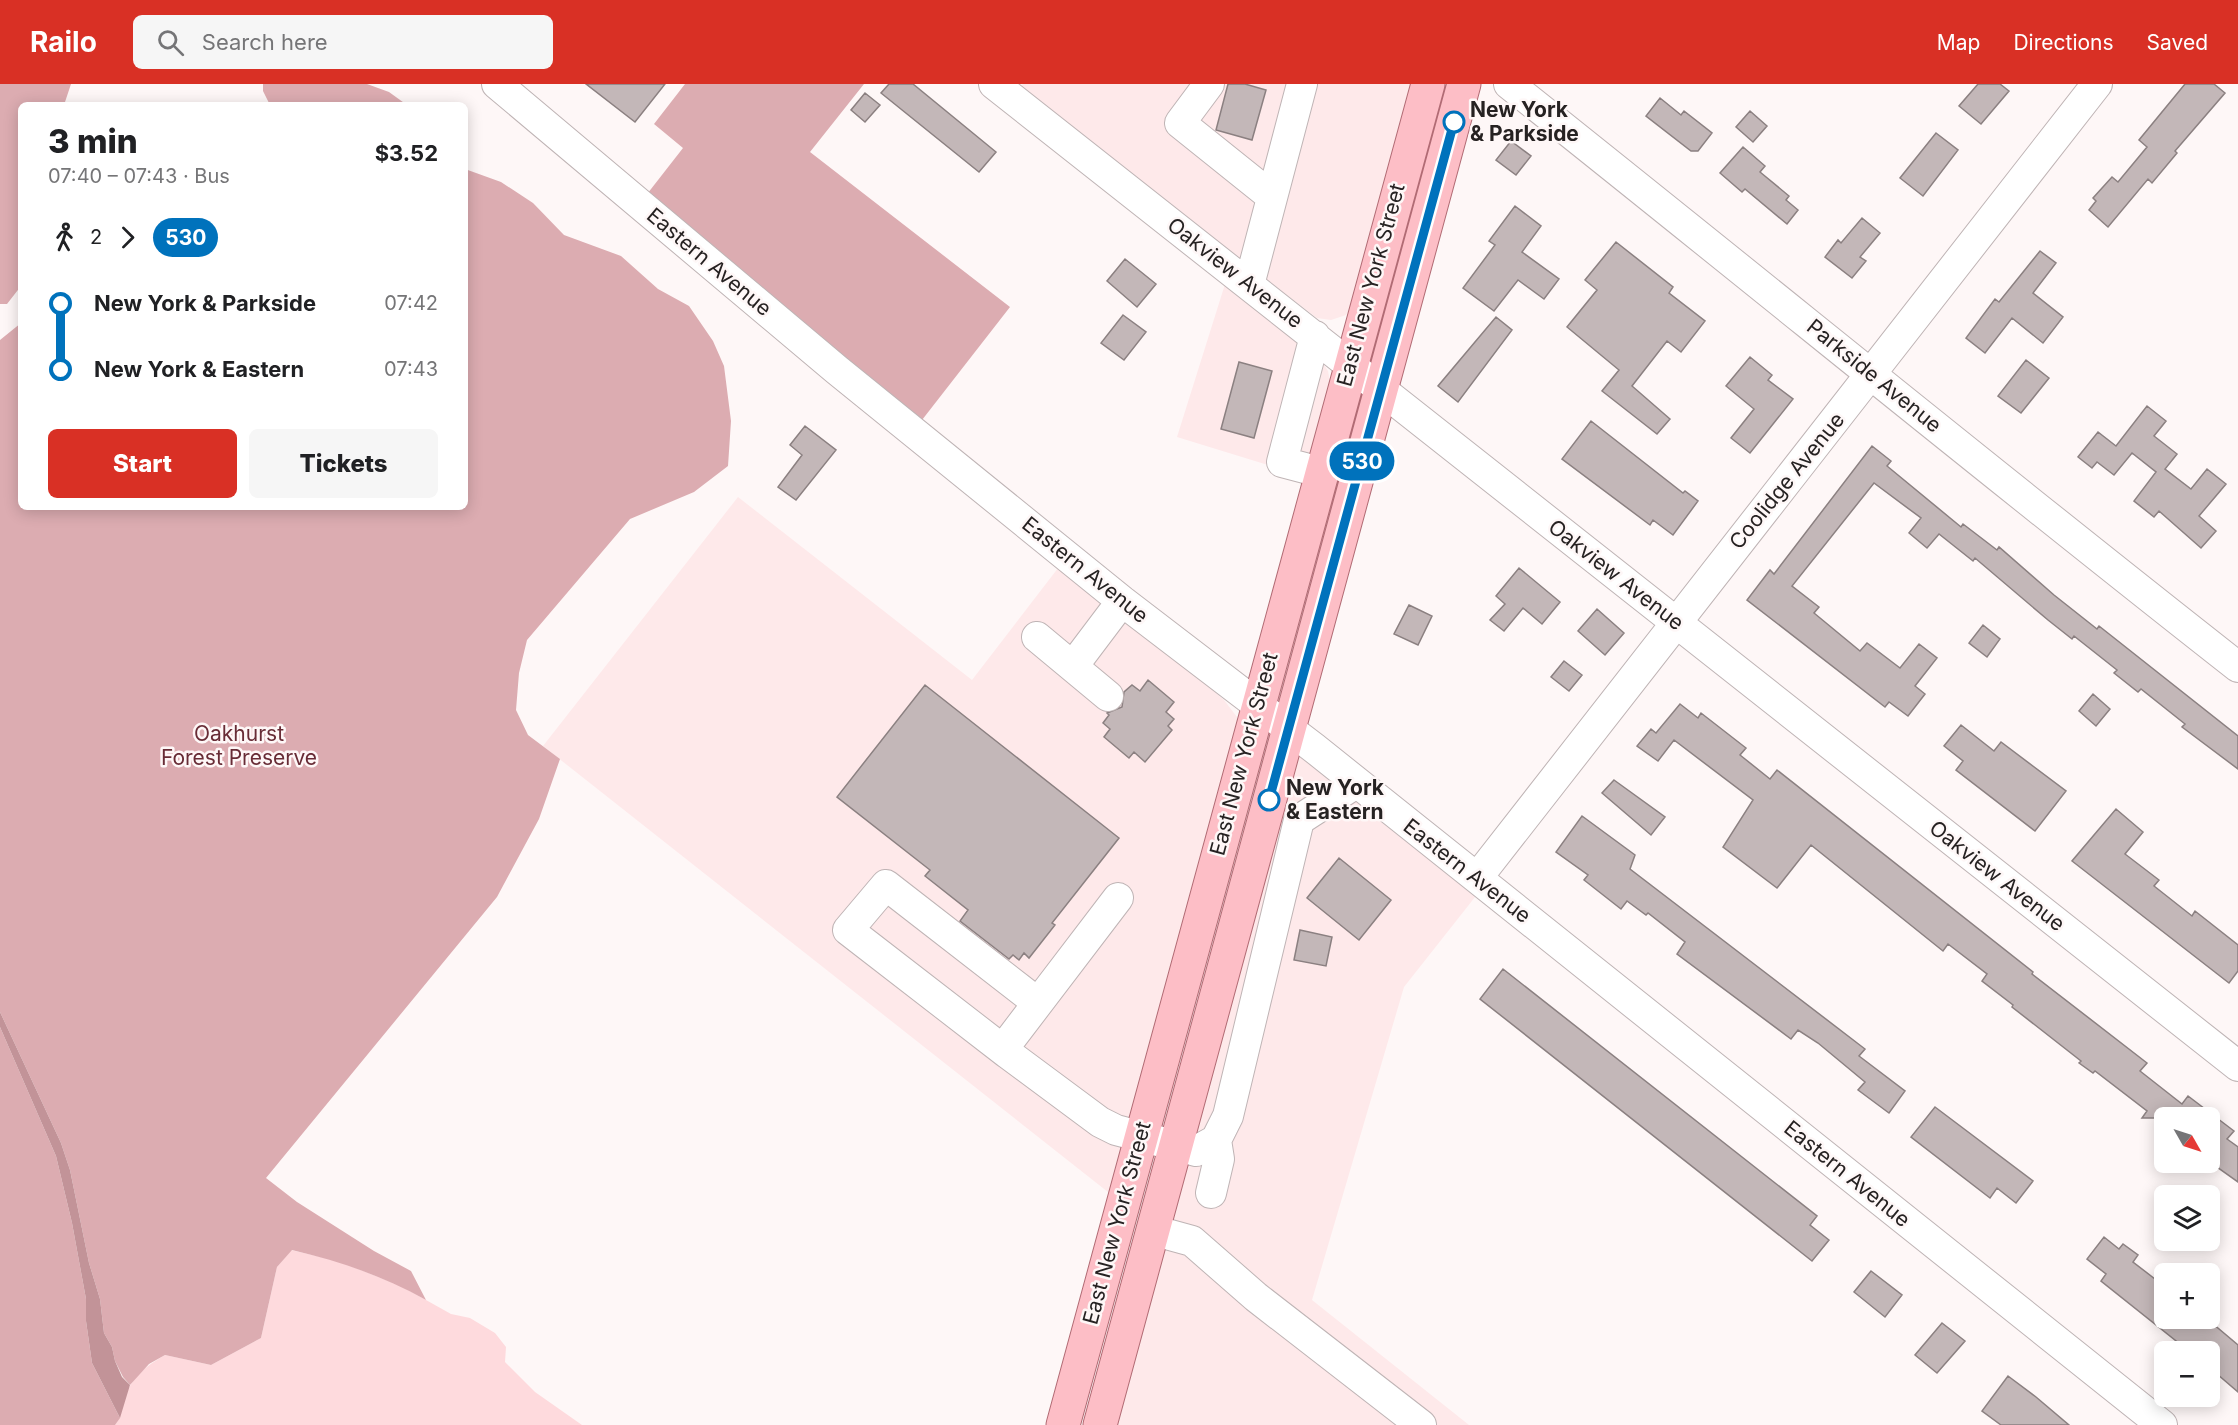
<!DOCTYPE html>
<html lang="en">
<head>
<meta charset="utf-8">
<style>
  :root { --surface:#fff; --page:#f6f6f6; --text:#202124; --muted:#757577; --accent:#d93025 }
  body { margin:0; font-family:Inter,sans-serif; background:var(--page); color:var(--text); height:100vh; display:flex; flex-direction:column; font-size:22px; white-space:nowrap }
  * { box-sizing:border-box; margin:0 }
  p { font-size:20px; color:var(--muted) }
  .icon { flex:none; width:33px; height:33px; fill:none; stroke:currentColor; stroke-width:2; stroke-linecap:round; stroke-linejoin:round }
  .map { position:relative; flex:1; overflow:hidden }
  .drawer { position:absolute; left:18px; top:18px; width:450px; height:408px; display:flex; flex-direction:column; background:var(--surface); border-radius:9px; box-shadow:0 3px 15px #0003 }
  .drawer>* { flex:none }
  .badge { padding:0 12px; border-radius:20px; font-size:21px; line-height:39px }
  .needle { width:39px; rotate:129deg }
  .buttons { position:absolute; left:2154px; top:1023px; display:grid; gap:12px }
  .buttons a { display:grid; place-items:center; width:66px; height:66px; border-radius:9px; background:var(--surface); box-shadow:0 3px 15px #0003; font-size:30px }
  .map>.badge { position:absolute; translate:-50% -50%; box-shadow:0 0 0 3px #fff }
  .legs { display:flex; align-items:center; gap:9px; height:66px; padding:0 30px; font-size:20px }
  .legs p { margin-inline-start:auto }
  .head { display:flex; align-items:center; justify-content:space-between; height:102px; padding:0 30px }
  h1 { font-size:33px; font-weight:800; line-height:45px }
  .button { display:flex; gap:12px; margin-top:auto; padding:12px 30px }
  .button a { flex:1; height:69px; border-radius:9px; background:var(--accent); color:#fff; font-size:24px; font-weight:800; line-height:69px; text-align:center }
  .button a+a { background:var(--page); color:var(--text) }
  ul { padding:0 30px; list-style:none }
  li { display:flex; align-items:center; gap:21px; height:66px; font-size:22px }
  li i { display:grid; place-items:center; width:9px; height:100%; margin:0 8px; background:currentColor }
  li i::after { content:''; width:15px; height:15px; margin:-8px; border:4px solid; border-radius:50%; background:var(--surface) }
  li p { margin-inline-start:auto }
  li:first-child i { background:linear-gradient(#0000 50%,currentColor 0) }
  li:last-child i { background:linear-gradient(currentColor 50%,#0000 0) }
  header { display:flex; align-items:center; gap:36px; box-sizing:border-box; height:84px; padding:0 30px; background:var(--accent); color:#fff }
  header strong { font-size:28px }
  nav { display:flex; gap:33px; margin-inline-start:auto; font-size:21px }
  .search { width:420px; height:54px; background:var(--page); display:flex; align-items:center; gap:15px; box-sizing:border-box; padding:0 21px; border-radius:9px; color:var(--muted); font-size:22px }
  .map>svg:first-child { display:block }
</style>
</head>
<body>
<header>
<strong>Railo</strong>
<div class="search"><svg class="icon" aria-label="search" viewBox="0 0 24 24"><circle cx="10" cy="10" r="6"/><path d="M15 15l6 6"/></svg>Search here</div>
<nav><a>Map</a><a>Directions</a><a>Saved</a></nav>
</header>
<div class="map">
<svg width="2238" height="1341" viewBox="0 0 2238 1341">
  <rect width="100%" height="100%" fill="#fef7f7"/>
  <!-- built -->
  <path fill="#fee9ea" d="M1023,0H1416L1355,217L1346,231L1331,236L1317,234L1018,6Z
    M1226,197L1317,270L1328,287L1331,303L1307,393L1177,353Z
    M738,413L972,596L1065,475L1224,616L1237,633L1238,651L1113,1112L543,662Z
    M1294,664L1479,808L1404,903L1312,1216L1469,1341H1112Z"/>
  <!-- green -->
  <path fill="#fedadd" d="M291,1166L338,1177L401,1202L451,1230L470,1234L495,1249L506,1263L505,1278L535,1308L582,1341H115C124,1329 123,1312 131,1300C139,1287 153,1278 165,1271L211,1281L261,1254L277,1183Z"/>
  <!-- forest -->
  <path fill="#dcacb1" d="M0,0H71L64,21H21V202L7,220H0Z
    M263,0H367L389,8L407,21H270L263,7Z
    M685,0H864L810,68L1010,223L922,336L644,114L683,64L654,40Z
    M465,85L501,98L533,119L564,151L621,172L658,205L689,222L713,257L724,282L731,337L728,382L694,408L630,435L527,556L519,589L516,626L528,651L560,675L539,735L497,813L266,1094L297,1118L374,1167L411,1187L426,1216C383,1192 339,1177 292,1166L277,1183L261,1254L211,1281L165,1271L149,1280L130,1301L123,1293L115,1277L112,1263L104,1249L100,1215L89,1179L70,1086L61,1059L0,928V256L21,239V423H465Z
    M0,943L56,1072L72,1139L86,1215V1237L92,1279L120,1334L115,1341H0Z"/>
  <!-- water -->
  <path fill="#c29398" d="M0,928L61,1059L70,1086L89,1179L100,1215L104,1249L112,1263L115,1277L122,1293L130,1301L120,1334L92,1279L86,1237V1215L72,1139L56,1072L0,943Z"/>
  <!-- building -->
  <path fill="#c3b7b8" stroke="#8b8081" stroke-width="1.5" d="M586,0H665L635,38Z
    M889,0H913L996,68L979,88L881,9Z
    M1228,0H1245L1266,6L1252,56L1216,46Z
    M1978,0H2000L2009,7L1981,40L1959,22Z
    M2185,0H2214L2225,9L2175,67L2177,69L2152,99L2148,95L2108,143L2089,126L2096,117L2093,114L2112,93L2118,98L2147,63L2139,56Z
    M865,9L880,21L865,38L851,26Z
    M1660,14L1681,31L1684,27L1712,49L1698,67H1691L1646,32Z
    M1750,27L1767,42L1753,58L1736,43Z
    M1936,49L1958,66L1923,112L1900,94Z
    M1511,57L1531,72L1516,91L1496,76Z
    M1743,63L1765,82L1760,88L1789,112L1786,116L1798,126L1787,140L1745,105L1742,108L1720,89Z
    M1515,122L1541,142L1522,168L1559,195L1544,215L1518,196L1494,227L1463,204L1495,161L1489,157Z
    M1862,134L1880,149L1860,173L1866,177L1852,194L1825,173L1838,156L1841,159Z
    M1616,158L1673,203L1669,209L1705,237L1681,268L1667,257L1632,302L1670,335L1657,350L1602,307L1619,286L1567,243L1597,206L1585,196Z
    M2040,167L2056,179L2033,209L2063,233L2043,259L2012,234L1985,269L1966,254L1995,215L1999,218Z
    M1125,175L1156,200L1137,223L1107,197Z
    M1123,231L1146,248L1124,276L1101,259Z
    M1496,233L1512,246L1458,318L1438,302Z
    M1750,273L1772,291L1768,296L1793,315L1750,369L1731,354L1754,325L1726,302Z
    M2026,276L2049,294L2021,329L1998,312Z
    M1239,278L1272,287L1254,354L1221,345Z
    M2147,322L2166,337L2154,352L2177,370L2165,385L2191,405L2207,385L2226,400L2199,432L2216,447L2201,464L2159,427L2154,433L2134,417L2156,388L2132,369L2114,391L2097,378L2092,384L2078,373L2098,348L2116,362Z
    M1591,337L1683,409L1685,407L1698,417L1673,451L1653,436L1650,441L1562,375Z
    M805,342L836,366L796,416L778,403L802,371L790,361Z
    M1872,362L1891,377L1887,382L1961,443L1963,440L1997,466L1999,463L2054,511L2097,545L2099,542L2238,652V685L2182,643L2185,640L2141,605L2138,608L2114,589L2117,586L2074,552L2072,555L2048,536L1975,474L1973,477L1939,450L1927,464L1909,449L1921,434L1874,399L1792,502L1819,523L1814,529L1860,567L1867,559L1900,584L1919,560L1937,574L1915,602L1925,610L1908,632L1889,618L1885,623L1747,516L1770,486L1774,490Z
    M1519,484L1560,518L1542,540L1523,524L1504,547L1490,536L1505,520L1496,512Z
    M1409,521L1432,532L1418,561L1394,550Z
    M1597,525L1624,549L1605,571L1578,547Z
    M1983,541L2000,555L1987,573L1969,559Z
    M1564,577L1582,591L1569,607L1551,593Z
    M1148,596L1174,618L1166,628L1174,635L1168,642L1172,646L1145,678L1134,668L1129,674L1104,653L1110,645L1103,639L1109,631L1107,629L1122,623L1124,608L1132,601L1140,607Z
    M925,601L1119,754L1052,839L1055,841L1029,874L1024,869L1019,876L1013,871L1009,875L960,837L968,826L925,792L930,786L837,713Z
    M2093,610L2110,625L2096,642L2079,627Z
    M1680,620L1698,634L1701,629L1746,664L1740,671L1770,695L1777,686L2033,888L2032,890L2147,979L2140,987L2182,1020L2188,1012L2234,1047L2227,1055L2238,1063V1098L2210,1078V1034H2142L2147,1027L2095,987L2093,989L2079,979L2081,977L2012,923L2013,921L1982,897L1987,890L1948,860L1943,867L1811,761L1777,804L1723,763L1753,716L1674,656L1658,677L1637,662L1651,645L1656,649Z
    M1961,641L1994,667L2001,658L2066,707L2035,747L1956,686L1963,677L1944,662Z
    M1614,696L1665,733L1651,751L1602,709Z
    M2116,725L2143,748L2125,770L2159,796L2154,802L2192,832L2195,827L2238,861V887L2229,899L2072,777Z
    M1582,732L1635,771L1630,785L1865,965L1859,972L1905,1007L1889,1029L1858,1006L1865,998L1818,959L1798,946L1791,955L1677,870L1685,858L1648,829L1646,831L1627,817L1621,825L1584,796L1588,791L1556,768Z
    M1339,774L1391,816L1359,856L1307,814Z
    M1300,846L1332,853L1326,882L1294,876Z
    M1503,885L1817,1132L1810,1141L1829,1156L1812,1177L1480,915Z
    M1935,1023L2033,1097L2016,1119L1997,1104L1990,1114L1911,1053Z
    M2104,1153L2119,1165L2123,1160L2138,1171L2133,1178L2164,1202V1234H2206L2238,1261V1308L2210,1284V1268H2190L2101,1197L2106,1190L2087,1175Z
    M1871,1187L1902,1211L1885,1233L1854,1208Z
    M1942,1239L1965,1257L1937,1289L1915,1271Z
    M2008,1292L2036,1313L2069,1341H2001L1982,1327Z"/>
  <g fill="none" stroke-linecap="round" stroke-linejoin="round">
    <!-- minor casing -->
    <g stroke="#bfb4b5" stroke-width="32">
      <path id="minor" d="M497,0L837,286L1122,517L1314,664L2162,1341
        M994,0L2238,982
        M1209,0L1180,39L1271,112
        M1509,0C1753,194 1993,391 2238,583
        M1249,201L1302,0
        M1315,252L1282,378L1320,388
        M1037,553L1108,612
        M1073,582L1122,517
        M1477,794C1682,528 1892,266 2097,0
        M1118,814L1006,961L1007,969L1100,1038L1116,1046L1196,1067L1216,1056L1228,1032L1299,736L1356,699
        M1007,969L848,846L886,801L1038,919
        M1211,1109L1219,1075L1216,1056
        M1152,1146L1192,1157L1256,1213L1421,1341"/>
    </g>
    <!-- major casing -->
    <g stroke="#b16b74" stroke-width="35">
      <path id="major" d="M1063,1341L1428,0
        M1100,1341L1464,0"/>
    </g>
    <!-- minor -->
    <use href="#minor" stroke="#fff" stroke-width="30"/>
    <!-- major -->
    <use href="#major" stroke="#fdbec6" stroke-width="33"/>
  </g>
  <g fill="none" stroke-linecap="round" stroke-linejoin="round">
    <!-- line-1 casing -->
    <g stroke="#fff" stroke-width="14">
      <path id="line-1" d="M1269,716L1454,38"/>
    </g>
    <!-- line-1 -->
    <use href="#line-1" stroke="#0072bc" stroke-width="9"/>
  </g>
  <!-- markers -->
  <g fill="#fff" stroke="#0072bc" stroke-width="3">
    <circle cx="1454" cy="38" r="10"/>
    <circle cx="1269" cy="716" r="10"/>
  </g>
  <g text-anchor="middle" stroke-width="5" stroke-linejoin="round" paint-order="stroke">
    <!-- stop labels -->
    <g font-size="21" font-weight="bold" fill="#262222" stroke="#fef7f7" text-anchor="start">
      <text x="1470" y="33">New York<tspan x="1470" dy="24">&amp; Parkside</tspan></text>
      <text x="1286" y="711">New York<tspan x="1286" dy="24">&amp; Eastern</tspan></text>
    </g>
    <!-- street labels -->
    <g font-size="21" fill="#262222" stroke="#fef7f7">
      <text transform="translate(709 178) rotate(40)" y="7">Eastern Avenue</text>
      <text transform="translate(1235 189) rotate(38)" y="7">Oakview Avenue</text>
      <text transform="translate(1371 201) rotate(-75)" y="7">East New York Street</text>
      <text transform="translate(1874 292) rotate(39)" y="7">Parkside Avenue</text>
      <text transform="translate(1787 397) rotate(-51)" y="7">Coolidge Avenue</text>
      <text transform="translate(1085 486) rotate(39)" y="7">Eastern Avenue</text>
      <text transform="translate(1616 491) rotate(38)" y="7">Oakview Avenue</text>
      <text transform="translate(1244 670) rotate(-75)" y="7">East New York Street</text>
      <text transform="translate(1467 787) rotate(38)" y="7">Eastern Avenue</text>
      <text transform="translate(1997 792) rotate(38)" y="7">Oakview Avenue</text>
      <text transform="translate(1847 1090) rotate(39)" y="7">Eastern Avenue</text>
      <text transform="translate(1117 1139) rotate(-75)" y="7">East New York Street</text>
    </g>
    <!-- park labels -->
    <g font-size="21" fill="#682c36" stroke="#fef7f7">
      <text x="239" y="657">Oakhurst<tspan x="239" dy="24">Forest Preserve</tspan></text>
    </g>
  </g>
</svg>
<div class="buttons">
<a><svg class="needle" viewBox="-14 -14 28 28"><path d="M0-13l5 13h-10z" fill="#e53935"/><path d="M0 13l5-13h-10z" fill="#757577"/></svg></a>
<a><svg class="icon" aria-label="layers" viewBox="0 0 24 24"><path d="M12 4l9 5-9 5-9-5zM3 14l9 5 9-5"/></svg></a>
<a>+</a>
<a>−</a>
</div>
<b class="badge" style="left:1362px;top:377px;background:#0072bc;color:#fff">530</b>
<section class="drawer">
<div class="head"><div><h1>3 min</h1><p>07:40 – 07:43 · Bus</p></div><b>$3.52</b></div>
<div class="legs"><svg class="icon" aria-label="walk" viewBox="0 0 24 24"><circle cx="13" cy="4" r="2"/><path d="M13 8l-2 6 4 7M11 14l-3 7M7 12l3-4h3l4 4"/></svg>2<svg class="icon" aria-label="forward" viewBox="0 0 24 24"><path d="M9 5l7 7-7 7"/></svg><b class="badge" style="background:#0072bc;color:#fff">530</b></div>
<ul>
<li><i style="color:#0072bc"></i><b>New York &amp; Parkside</b><p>07:42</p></li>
<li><i style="color:#0072bc"></i><b>New York &amp; Eastern</b><p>07:43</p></li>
</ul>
<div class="button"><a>Start</a><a>Tickets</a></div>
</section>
</div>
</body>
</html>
